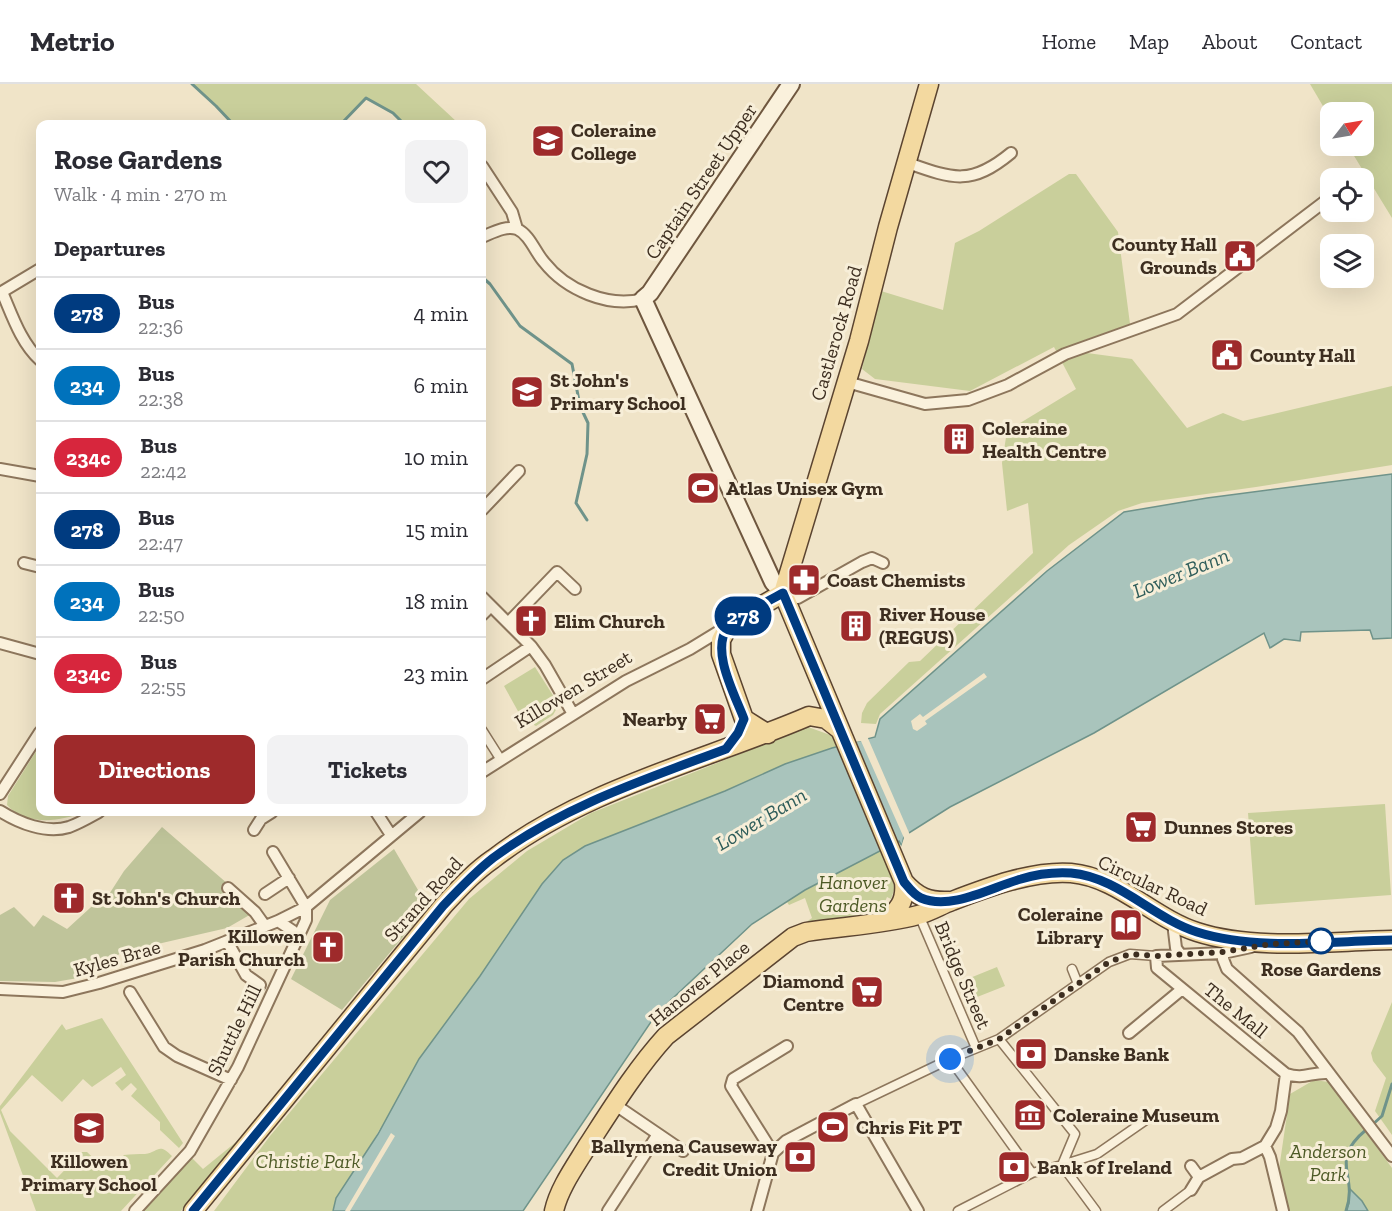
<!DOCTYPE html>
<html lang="en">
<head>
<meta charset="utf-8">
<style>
  :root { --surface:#fff; --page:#f2f2f3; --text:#2b2b33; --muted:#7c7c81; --line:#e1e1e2; --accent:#9e2a2b }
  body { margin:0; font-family:"Zilla Slab",serif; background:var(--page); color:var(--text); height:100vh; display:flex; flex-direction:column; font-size:22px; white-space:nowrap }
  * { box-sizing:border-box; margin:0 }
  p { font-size:20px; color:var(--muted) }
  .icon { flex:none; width:33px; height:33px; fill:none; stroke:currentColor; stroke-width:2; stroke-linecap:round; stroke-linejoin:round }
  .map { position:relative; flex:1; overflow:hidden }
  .panel { position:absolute; left:36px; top:36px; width:450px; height:696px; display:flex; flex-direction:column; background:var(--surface); border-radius:12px; box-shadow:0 6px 24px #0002 }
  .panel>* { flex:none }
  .badge { padding:0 12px; border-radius:20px; font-size:21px; line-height:39px }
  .needle { width:39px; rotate:59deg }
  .buttons { position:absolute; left:1320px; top:18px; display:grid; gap:12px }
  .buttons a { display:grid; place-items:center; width:54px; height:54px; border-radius:12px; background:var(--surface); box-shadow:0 6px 24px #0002; font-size:30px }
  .you { position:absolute; width:30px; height:30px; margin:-15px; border:4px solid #fff; border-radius:50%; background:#1a73e8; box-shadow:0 0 0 9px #1a73e833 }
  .map>.badge { position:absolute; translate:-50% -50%; box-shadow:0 0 0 3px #fff }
  h2 { padding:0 18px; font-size:22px; line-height:54px }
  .round { display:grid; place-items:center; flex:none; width:63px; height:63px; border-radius:12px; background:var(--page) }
  .summary { display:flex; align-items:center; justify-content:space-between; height:102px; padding:0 18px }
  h1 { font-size:28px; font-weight:700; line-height:45px }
  .primary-button { display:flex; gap:12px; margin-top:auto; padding:12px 18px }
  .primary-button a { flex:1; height:69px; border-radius:12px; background:var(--accent); color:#fff; font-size:24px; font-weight:700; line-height:69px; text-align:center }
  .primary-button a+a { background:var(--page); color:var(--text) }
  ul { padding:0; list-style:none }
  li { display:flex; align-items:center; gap:18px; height:72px; padding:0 18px; border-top:2px solid var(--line) }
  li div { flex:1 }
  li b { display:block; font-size:22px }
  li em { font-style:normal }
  li .badge { min-width:66px; font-weight:700; text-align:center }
  header { display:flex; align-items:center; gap:36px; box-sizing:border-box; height:84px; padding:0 30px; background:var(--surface); border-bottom:2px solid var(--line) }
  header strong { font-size:28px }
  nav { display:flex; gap:33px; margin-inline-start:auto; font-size:21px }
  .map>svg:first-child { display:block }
</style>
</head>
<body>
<header>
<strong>Metrio</strong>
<nav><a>Home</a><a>Map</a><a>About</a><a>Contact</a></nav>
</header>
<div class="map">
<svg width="1392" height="1127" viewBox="0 0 1392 1127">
  <rect width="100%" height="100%" fill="#f0e4c8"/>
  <!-- green -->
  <path fill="#c9cf9b" d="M192,0H416L457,38L453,40H404L392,28L366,14L341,40H233L216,22Z
    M1310,0H1392V134L1348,62H1364V28H1330V34Z
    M1069,90H1076L1118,148L1130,240L1085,256L1087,269L1132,275L1187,344L1223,329L1243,337L1392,302V381L1256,403L1142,419L1118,427L1069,461L880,630L876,640L861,639L862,629L867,619L909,578L920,577L1033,469L1028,419L1007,427L1002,379L1007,347L1076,305L1054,263L970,307L875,295L862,285L881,207L943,226L955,159L979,147Z
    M535,583L554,613L557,624L553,631L536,642L534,641L535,636L527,641L524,638L504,602Z
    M808,643L833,652L837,664L378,1050L381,1043L333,1127H214L270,1052L469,815L527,767L591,729Z
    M40,661V728H83C61,738 25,742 7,721L8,712Z
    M1385,720L1391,811L1255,821L1248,729Z
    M880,764L895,803L891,815L887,813L883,823L874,825L876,833L803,840L812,834L805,814L789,821L787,818L752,840L705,884L751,834Z
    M997,883L1005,902L967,917L960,898Z
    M1392,918V1051L1375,1027L1386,994L1373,977L1371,969Z
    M102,934L183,1059L179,1064L160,1046V1038L131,1012L137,1005L131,999L122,1007L115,999L126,991L121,983L92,1003L83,995L62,1018L32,991L1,1026L10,1047L57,1094L82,1068H87L103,1083H113L124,1071C131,1070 138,1070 145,1070C159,1068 158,1058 172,1072L121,1127H36L0,1029V1022L62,940L66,946Z
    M1314,996L1329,998L1392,1084V1127H1288L1279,1085L1290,1010Z
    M241,1054L181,1127H142L192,1074L203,1085Z"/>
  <!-- cemetery -->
  <path fill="#bfc49a" d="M162,743L258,826L227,844L123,868L78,894L55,898L0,897V831L14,823L34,843L43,831L67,845L101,814L106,815L124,787Z
    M394,765L428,823L342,926L291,895L330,816Z"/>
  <!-- water -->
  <path fill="#a9c4bc" stroke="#6f938a" stroke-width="1.5" d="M1392,390V554L1373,555L1370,546L1301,548L1300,557L1284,555L1270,564L1264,549L1094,649L950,723L904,752L902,762L899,757L805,806L752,840L657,929L523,1127H333L336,1114L378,1050L419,975L480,892L542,800L563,776L585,762L725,707L785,680L832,664L875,653L880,635L1047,487L1124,428L1207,414Z
    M1349,1104L1362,1117L1368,1127H1346L1349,1119Z"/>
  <!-- pier -->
  <path fill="#f0e4c8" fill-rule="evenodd" d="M984,589L987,593L925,637L927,640L917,647L913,645L911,637L920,630L923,633Z
    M867,652L910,751L906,753L903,765H900L898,761L881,769L867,732L835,660ZM861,657L904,754L901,763L896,757L855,658Z
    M391,1049L395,1052L350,1127H345Z"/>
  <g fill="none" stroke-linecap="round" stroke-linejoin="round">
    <!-- stream -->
    <path stroke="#6f938a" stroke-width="3" d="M192,0L216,22L233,40
      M341,40L366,14L393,29L404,40
      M482,193L490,200L520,242L572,280L580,322L588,339L587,370L576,419L587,436
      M1372,1041L1382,1032L1392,1000
      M1346,1127C1359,1089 1327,1078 1367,1045"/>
    <!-- pedestrian casing -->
    <g stroke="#8d765c" stroke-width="11">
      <path id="pedestrian" d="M482,646L501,676
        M919,831L976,964
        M1072,885L1078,900
        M999,955L1075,1050L1062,1081L1032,1089L950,975Z
        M999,955L1109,878L1130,870L1156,872
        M856,1020L950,975
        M958,1127L1032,1089
        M1096,1127L1062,1081L1097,1070L1146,1036
        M1163,1127L1191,1106"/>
    </g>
    <!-- minor casing -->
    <g stroke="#8d765c" stroke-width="14">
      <path id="minor" d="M908,79C953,95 971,102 1011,69
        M482,82L512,128L517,145
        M482,153C492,149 506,141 517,145C530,151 535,168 544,178C566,206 608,224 643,215
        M2,208C12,231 21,259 40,276
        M0,209L40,185
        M847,298L925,320L968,316L1008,301L1065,270L1177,230L1324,118
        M0,385L40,392
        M482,426L519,387
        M24,479L40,483
        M783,509L798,514L862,478L872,474L883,479
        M482,513L531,562L545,581L573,630
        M482,531L491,522
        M508,539L557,488L575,505
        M0,559L40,570
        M482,595L531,562
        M482,688L626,597L690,565L726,543
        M0,710L40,648
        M0,727C19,739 46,750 69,743C80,739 90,733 99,728
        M376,728L391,751
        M254,746L261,735L272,728
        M228,804L255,828L265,842
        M265,810L289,794
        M278,837L293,847L298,855
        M1173,839L1176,864L1180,870
        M227,857L246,891L260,901
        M1251,863L1223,869L1156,872L1157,884L1286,990C1305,996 1310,988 1328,989
        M1223,869V875L1227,885L1298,948L1392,1072
        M0,905L63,908L99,899L205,866L278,837L306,823L420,728
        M130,908L164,963L177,972L231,996
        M1129,949L1181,906
        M614,1020L683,1067
        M1265,1062L1270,1073L1283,1127
        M773,1069L731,1002L733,995L787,962
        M1191,1082L1199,1093
        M1191,1106L1199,1093L1232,1075L1242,1074L1265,1062L1276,1044L1281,1027L1286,990
        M135,1127L190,1067L238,983L306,836V823L273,768
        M608,1127L658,1050
        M757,1127L773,1069L786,1057L856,1020L918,1127"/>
    </g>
    <!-- secondary casing -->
    <g stroke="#6f573f" stroke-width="20">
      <path id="secondary" d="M783,509L773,498L643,215L650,209L791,0"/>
    </g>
    <!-- primary casing -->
    <g stroke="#5b4430" stroke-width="21">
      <path id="primary" d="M783,509L859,257L888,143L929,0
        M783,509L904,798C906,816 899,828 883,836
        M768,650L744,635L721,570V556L729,541L783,509
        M904,798C917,813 929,818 949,817
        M193,1127L443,822C459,805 474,788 493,775C585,704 704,677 809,632L826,635L839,645
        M554,1127C559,1104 576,1081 588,1061C612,1024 636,985 666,952L793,853L806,848C843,842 882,841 918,831C930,828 941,821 952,817C986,804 1033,786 1071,789C1118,793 1153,834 1197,848C1256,867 1330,857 1392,856"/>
    </g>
    <!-- pedestrian -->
    <use href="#pedestrian" stroke="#faf1dc" stroke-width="8"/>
    <!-- minor -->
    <use href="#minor" stroke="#faf1dc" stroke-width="10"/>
    <!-- secondary -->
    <use href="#secondary" stroke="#faf1dc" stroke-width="16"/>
    <!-- primary -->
    <use href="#primary" stroke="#f3d9a0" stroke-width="18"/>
  </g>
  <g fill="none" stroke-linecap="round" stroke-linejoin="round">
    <!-- line casing -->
    <g stroke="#fff" stroke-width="14">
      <path id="line" d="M193,1127L443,822C459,805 475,788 493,774C563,722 646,695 726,665L738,649L744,635C735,611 710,566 728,543C736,533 770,516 783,509L904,798C909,804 914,811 921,814C951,827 992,803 1021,795C1037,790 1054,788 1071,789C1118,793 1153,834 1197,848C1257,867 1330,857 1392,856"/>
    </g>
    <!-- line -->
    <use href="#line" stroke="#003b80" stroke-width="9"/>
    <!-- walk -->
    <path stroke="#3d2e20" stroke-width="6" stroke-dasharray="0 10.8" d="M950,975L999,955L1109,878L1130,870L1156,872L1223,868L1272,860L1327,857H1321"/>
  </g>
  <!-- icons -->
  <defs>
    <g id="school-square" transform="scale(1.725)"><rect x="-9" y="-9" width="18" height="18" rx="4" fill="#9e2a2b" stroke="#f7eed8"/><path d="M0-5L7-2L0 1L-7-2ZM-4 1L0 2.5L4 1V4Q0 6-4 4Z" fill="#fff"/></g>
    <g id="civic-square" transform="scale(1.725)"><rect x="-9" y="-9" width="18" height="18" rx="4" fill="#9e2a2b" stroke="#f7eed8"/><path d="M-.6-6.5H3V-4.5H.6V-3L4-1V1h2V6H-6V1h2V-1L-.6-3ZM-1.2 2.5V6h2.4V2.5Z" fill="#fff"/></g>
    <g id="building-square" transform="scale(1.725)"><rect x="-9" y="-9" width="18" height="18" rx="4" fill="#9e2a2b" stroke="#f7eed8"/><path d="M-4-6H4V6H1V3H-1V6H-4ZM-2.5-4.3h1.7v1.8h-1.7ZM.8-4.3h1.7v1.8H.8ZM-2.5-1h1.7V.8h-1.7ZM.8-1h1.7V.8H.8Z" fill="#fff"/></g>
    <g id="stadium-square" transform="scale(1.725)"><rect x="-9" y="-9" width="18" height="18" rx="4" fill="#9e2a2b" stroke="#f7eed8"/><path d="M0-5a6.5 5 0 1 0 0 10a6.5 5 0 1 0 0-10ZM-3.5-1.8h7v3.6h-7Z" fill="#fff"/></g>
    <g id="pharmacy-square" transform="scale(1.725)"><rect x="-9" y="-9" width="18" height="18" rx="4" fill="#9e2a2b" stroke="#f7eed8"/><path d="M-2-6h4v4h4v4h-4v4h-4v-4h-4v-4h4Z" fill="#fff"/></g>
    <g id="church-square" transform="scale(1.725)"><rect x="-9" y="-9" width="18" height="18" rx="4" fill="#9e2a2b" stroke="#f7eed8"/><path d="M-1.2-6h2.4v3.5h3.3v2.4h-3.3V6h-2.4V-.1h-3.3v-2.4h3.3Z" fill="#fff"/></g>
    <g id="supermarket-square" transform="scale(1.725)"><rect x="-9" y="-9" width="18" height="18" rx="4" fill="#9e2a2b" stroke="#f7eed8"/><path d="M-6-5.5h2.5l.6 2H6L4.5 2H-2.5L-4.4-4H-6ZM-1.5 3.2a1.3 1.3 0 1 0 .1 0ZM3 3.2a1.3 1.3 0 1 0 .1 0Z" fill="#fff"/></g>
    <g id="library-square" transform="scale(1.725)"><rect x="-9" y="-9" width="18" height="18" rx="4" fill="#9e2a2b" stroke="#f7eed8"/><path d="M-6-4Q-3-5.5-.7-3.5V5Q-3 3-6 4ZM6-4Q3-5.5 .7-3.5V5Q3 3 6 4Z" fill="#fff"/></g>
    <g id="bank-square" transform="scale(1.725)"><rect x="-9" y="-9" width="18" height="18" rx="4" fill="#9e2a2b" stroke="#f7eed8"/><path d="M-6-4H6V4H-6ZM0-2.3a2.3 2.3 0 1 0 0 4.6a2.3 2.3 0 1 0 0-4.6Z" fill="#fff"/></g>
    <g id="museum-square" transform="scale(1.725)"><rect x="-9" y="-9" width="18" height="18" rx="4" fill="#9e2a2b" stroke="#f7eed8"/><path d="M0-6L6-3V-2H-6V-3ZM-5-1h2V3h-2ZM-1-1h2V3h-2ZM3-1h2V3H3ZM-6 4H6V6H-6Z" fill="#fff"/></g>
  </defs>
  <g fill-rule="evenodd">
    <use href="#school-square" x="548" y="57"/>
    <use href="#civic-square" x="1240" y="172"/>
    <use href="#civic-square" x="1227" y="271"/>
    <use href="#school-square" x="527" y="308"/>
    <use href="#building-square" x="959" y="355"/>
    <use href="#stadium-square" x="703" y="404"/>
    <use href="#pharmacy-square" x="804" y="496"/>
    <use href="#church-square" x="531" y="537"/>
    <use href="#building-square" x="856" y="542"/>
    <use href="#supermarket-square" x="710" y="635"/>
    <use href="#supermarket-square" x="1141" y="743"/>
    <use href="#church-square" x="69" y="814"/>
    <use href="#library-square" x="1126" y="841"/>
    <use href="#church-square" x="328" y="863"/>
    <use href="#supermarket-square" x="867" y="908"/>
    <use href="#bank-square" x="1031" y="970"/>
    <use href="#museum-square" x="1030" y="1031"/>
    <use href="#stadium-square" x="833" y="1043"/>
    <use href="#school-square" x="89" y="1044"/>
    <use href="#bank-square" x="800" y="1073"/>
    <use href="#bank-square" x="1014" y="1083"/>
  </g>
  <!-- markers -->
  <circle fill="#fff" stroke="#003b80" stroke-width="3" cx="1321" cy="857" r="12"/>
  <g text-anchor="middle" stroke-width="6" stroke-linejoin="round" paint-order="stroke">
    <!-- poi labels -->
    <g font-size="20" font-weight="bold" fill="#3d2e20" stroke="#f7eed8" text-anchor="start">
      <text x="571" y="53">Coleraine<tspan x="571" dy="23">College</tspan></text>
      <text x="1217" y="167" text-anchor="end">County Hall<tspan x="1217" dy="23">Grounds</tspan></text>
      <text x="1250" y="278">County Hall</text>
      <text x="550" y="303">St John's<tspan x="550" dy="23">Primary School</tspan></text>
      <text x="982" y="351">Coleraine<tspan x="982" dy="23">Health Centre</tspan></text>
      <text x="726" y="411">Atlas Unisex Gym</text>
      <text x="827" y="503">Coast Chemists</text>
      <text x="879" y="537">River House<tspan x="879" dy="23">(REGUS)</tspan></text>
      <text x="554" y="544">Elim Church</text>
      <text x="687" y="642" text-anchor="end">Nearby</text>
      <text x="1164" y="750">Dunnes Stores</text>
      <text x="92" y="821">St John's Church</text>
      <text x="1103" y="837" text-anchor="end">Coleraine<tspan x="1103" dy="23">Library</tspan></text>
      <text x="305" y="859" text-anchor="end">Killowen<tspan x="305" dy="23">Parish Church</tspan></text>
      <text x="844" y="904" text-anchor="end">Diamond<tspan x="844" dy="23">Centre</tspan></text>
      <text x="1054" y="977">Danske Bank</text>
      <text x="1053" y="1038">Coleraine Museum</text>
      <text x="856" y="1050">Chris Fit PT</text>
      <text x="777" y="1069" text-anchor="end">Ballymena Causeway<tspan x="777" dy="23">Credit Union</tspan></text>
      <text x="89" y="1084" text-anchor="middle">Killowen<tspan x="89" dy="23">Primary School</tspan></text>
      <text x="1037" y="1090">Bank of Ireland</text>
    </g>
    <!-- street labels -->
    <g font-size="20" fill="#3d2e20" stroke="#f7eed8">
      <text transform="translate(701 97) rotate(-56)" y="7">Captain Street Upper</text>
      <text transform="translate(836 249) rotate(-74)" y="7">Castlerock Road</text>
      <text transform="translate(573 605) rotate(-31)" y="7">Killowen Street</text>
      <text transform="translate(1153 801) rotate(25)" y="7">Circular Road</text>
      <text transform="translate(423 815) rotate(-48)" y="7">Strand Road</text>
      <text transform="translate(117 874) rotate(-16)" y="7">Kyles Brae</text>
      <text transform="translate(963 891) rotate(67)" y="7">Bridge Street</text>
      <text transform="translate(699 899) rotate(-39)" y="7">Hanover Place</text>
      <text transform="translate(1236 926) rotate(39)" y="7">The Mall</text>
      <text transform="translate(234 946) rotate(-64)" y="7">Shuttle Hill</text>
    </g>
    <!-- park labels -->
    <g font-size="20" font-style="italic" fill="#4d5a26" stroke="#f7eed8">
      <text x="853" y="805">Hanover<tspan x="853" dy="23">Gardens</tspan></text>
      <text x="1328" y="1074">Anderson<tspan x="1328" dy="23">Park</tspan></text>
      <text x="308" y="1084">Christie Park</text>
    </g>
    <!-- stop labels -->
    <g font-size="20" font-weight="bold" fill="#3d2e20" stroke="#f7eed8">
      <text x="1321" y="892">Rose Gardens</text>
    </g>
    <!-- water labels -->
    <g font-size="21" font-style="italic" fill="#2f5d5a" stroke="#f7eed8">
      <text transform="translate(1181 489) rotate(-22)" y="7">Lower Bann</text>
      <text transform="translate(761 735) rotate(-31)" y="7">Lower Bann</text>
    </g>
  </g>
</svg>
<div class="buttons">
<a><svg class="needle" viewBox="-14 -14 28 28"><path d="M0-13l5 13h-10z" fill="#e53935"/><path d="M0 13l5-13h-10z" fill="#7c7c81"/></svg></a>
<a><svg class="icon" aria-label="locate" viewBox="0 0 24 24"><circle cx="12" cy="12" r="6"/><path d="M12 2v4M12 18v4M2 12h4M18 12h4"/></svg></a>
<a><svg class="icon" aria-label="layers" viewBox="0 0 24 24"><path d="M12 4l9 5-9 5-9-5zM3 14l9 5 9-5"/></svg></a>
</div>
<div class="you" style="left:950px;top:975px"></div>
<b class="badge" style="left:743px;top:532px;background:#003b80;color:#fff">278</b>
<section class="panel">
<div class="summary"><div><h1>Rose Gardens</h1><p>Walk · 4 min · 270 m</p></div><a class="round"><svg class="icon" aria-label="heart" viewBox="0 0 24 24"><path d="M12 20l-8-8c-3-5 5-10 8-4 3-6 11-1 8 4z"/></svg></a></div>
<h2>Departures</h2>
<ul>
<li><span class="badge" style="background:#003b80;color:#fff">278</span><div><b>Bus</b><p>22:36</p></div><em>4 min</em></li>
<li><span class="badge" style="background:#0072bc;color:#fff">234</span><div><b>Bus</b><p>22:38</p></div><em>6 min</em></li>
<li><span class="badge" style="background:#d7263d;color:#fff">234c</span><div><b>Bus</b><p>22:42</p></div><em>10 min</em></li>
<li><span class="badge" style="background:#003b80;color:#fff">278</span><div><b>Bus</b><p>22:47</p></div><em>15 min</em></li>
<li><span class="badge" style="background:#0072bc;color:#fff">234</span><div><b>Bus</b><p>22:50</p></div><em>18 min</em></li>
<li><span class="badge" style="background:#d7263d;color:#fff">234c</span><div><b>Bus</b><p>22:55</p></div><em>23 min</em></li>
</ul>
<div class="primary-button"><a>Directions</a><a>Tickets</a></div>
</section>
</div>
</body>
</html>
